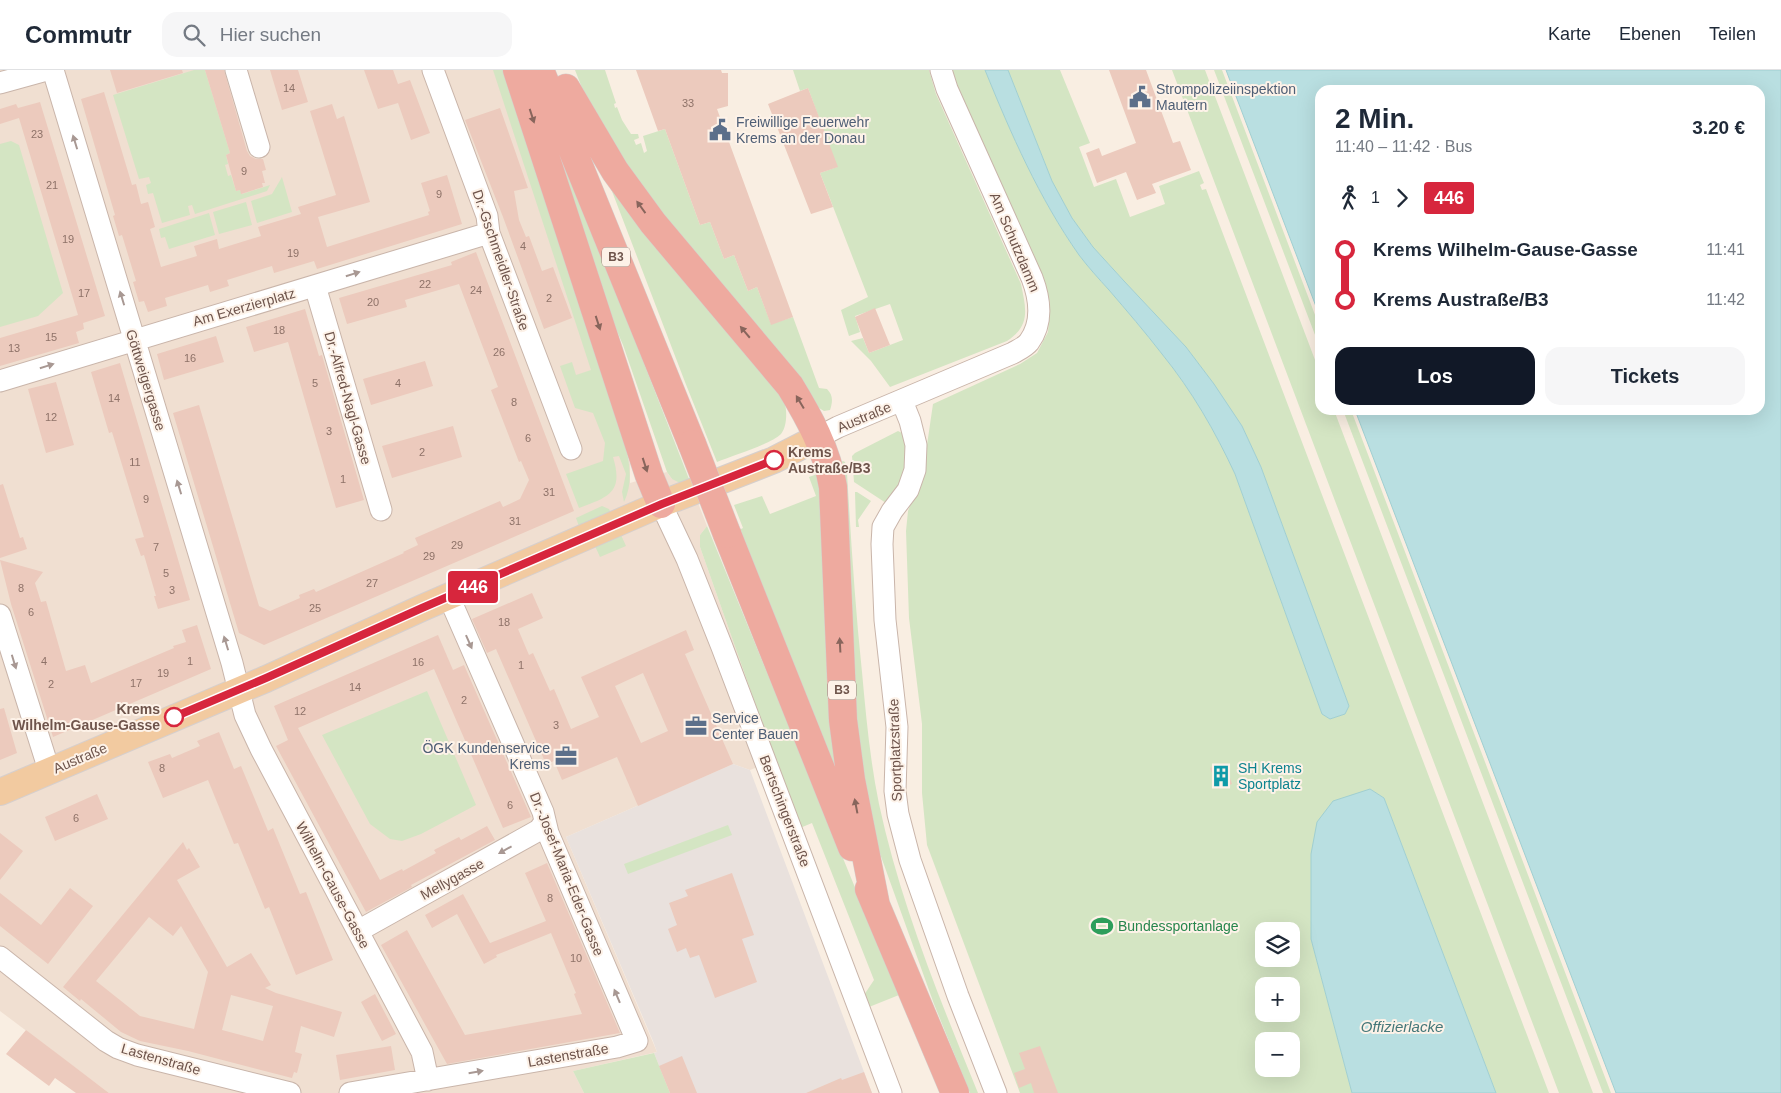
<!DOCTYPE html>
<html lang="de">
<head>
<meta charset="utf-8">
<style>
  :root { --surface:#fff; --page:#f6f6f7; --text:#1f2937; --muted:#747a83; --line:#e0e1e3; --accent:#111827 }
  body { margin:0; font-family:Helvetica,sans-serif; background:var(--page); color:var(--text); height:100vh; display:flex; flex-direction:column; font-size:19px; white-space:nowrap }
  * { box-sizing:border-box; margin:0 }
  p { font-size:16px; color:var(--muted) }
  .icon { flex:none; width:28px; height:28px; fill:none; stroke:currentColor; stroke-width:2; stroke-linecap:round; stroke-linejoin:round }
  .map { position:relative; flex:1; overflow:hidden }
  .panel { position:absolute; left:1315px; top:15px; width:450px; height:330px; display:flex; flex-direction:column; background:var(--surface); border-radius:15px; box-shadow:0 5px 20px #0002 }
  .panel>* { flex:none }
  .badge { padding:0 10px; border-radius:4px; font-size:18px; line-height:32px }
  .buttons { position:absolute; left:1255px; top:852px; display:grid; gap:10px }
  .buttons a { display:grid; place-items:center; width:45px; height:45px; border-radius:10px; background:var(--surface); box-shadow:0 5px 20px #0002; font-size:25px }
  .map>.badge { position:absolute; translate:-50% -50%; box-shadow:0 0 0 2px #fff }
  .legs { display:flex; align-items:center; gap:8px; height:55px; padding:0 20px; font-size:16px }
  .legs p { margin-inline-start:auto }
  .head { display:flex; align-items:center; justify-content:space-between; height:85px; padding:0 20px }
  h1 { font-size:28px; font-weight:800; line-height:38px }
  .action { display:flex; gap:10px; margin-top:auto; padding:10px 20px }
  .action a { flex:1; height:58px; border-radius:15px; background:var(--accent); color:#fff; font-size:20px; font-weight:800; line-height:58px; text-align:center }
  .action a+a { background:var(--page); color:var(--text) }
  ul { padding:0 20px; list-style:none }
  li { display:flex; align-items:center; gap:18px; height:50px; font-size:19px }
  li i { display:grid; place-items:center; width:8px; height:100%; margin:0 6px; background:currentColor }
  li i::after { content:''; width:12px; height:12px; margin:-6px; border:4px solid; border-radius:50%; background:var(--surface) }
  li p { margin-inline-start:auto }
  li:first-child i { background:linear-gradient(#0000 50%,currentColor 0) }
  li:last-child i { background:linear-gradient(currentColor 50%,#0000 0) }
  header { display:flex; align-items:center; gap:30px; box-sizing:border-box; height:70px; padding:0 25px; background:var(--surface); border-bottom:1px solid var(--line) }
  header strong { font-size:24px }
  nav { display:flex; gap:28px; margin-inline-start:auto; font-size:18px }
  .search { width:350px; height:45px; background:var(--page); display:flex; align-items:center; gap:12px; box-sizing:border-box; padding:0 18px; border-radius:15px; color:var(--muted); font-size:19px }
  .map>svg:first-child { display:block }
</style>
</head>
<body>
<header>
<strong>Commutr</strong>
<div class="search"><svg class="icon" aria-label="search" viewBox="0 0 24 24"><circle cx="10" cy="10" r="6"/><path d="M15 15l6 6"/></svg>Hier suchen</div>
<nav><a>Karte</a><a>Ebenen</a><a>Teilen</a></nav>
</header>
<div class="map">
<svg width="1781" height="1023" viewBox="0 0 1781 1023">
  <rect width="100%" height="100%" fill="#f9eee2"/>
  <!-- residential -->
  <path fill="#f0dfd1" d="M0,0H507L630,394V413L667,402L672,409L689,410L707,456L700,465V477L775,690L750,700L733,694L566,767L657,982L573,1001L584,1023H109L0,941Z"/>
  <!-- industrial -->
  <path fill="#e9e1dd" d="M733,694L750,700L872,1023H670L654,983L657,982L653,971L566,767Z"/>
  <!-- green -->
  <path fill="#d4e5c3" fill-rule="evenodd" d="M194,0H205L230,83L226,85L228,94L225,95L228,106L231,105L236,121L240,120L242,124L270,115L267,121L195,144L192,135L188,136L190,145L162,153L153,123L148,124L146,115L151,113L149,107L139,109L113,25Z
    M493,0H507L624,369C629,391 634,411 624,432L622,422L626,404L619,386L613,387C624,423 608,427 579,438L566,404L603,391L605,373L593,343L575,338L560,296L572,292L576,305L591,300Z
    M530,0L689,409L680,413L672,409L667,402L623,275L600,222Z
    M575,0H605L616,33L614,34L615,38L617,37L622,50L631,64H638L639,68L634,70L636,75L641,73L644,83L647,81L643,66L665,59L700,155L710,152L724,189L734,185L748,221L757,217L771,254L793,247L819,318L827,319C833,325 833,331 830,340L824,341L819,338L808,327L622,96L584,23Z
    M793,0H929L936,24L1021,214C1026,239 1031,255 1007,271L890,317L871,291L851,271L863,268L869,283L903,270L890,234L855,246L860,262L849,266L841,240L868,227L820,103L837,97L808,18L800,21Z
    M949,0H985C1011,64 1039,128 1079,185C1088,197 1099,209 1109,220C1127,241 1145,262 1162,284C1192,321 1215,361 1235,404L1322,644L1330,649L1345,644L1349,636L1261,397L1242,356L1214,314L1186,277L1124,211L1093,177L1072,148L1052,111L1008,0H1060L1090,73L1079,77L1094,117L1116,109L1130,147L1165,134L1159,116L1199,101L1204,113L1200,115L1202,120L1206,119L1549,1023H1496L1384,728L1370,719L1311,869L1352,1023H1020L927,775L922,723V654L909,548L906,461L908,441L923,402L933,334L1020,294L1037,283L1048,262L1050,234L1043,206L955,17ZM1264,861H1291V889H1264ZM1264,916H1291V944H1264ZM1264,971H1291V999H1264Z
    M1172,0H1205L1320,303V340H1334L1593,1023H1559Z
    M1214,0H1222L1320,258V278Z
    M11,71L19,75L63,223L38,246L0,257V74Z
    M282,107L292,142L257,153L251,131L272,124Z
    M610,116L771,306C775,315 782,324 785,334C787,342 787,357 781,364C771,374 732,386 717,392L685,312Z
    M246,132L252,155L219,164L213,142Z
    M209,143L215,165L169,179L165,167L161,168L159,159Z
    M1343,340H1351L1611,1023H1603Z
    M898,361L904,364L906,368L905,401L899,414L886,433L854,412L852,386L855,383Z
    M843,391L845,392L847,403C851,469 855,536 862,602C866,646 870,690 879,734C900,832 940,930 978,1023H970L934,934L874,767L860,710L841,392Z
    M820,403L838,715L739,460L743,458L734,435L762,426L770,444L816,426L809,407Z
    M855,422H857L871,431L858,450L859,457H856Z
    M602,436L609,439L612,445L580,459L576,448Z
    M707,456L899,925L869,937L864,925L874,910L812,753L800,758L775,690L700,477V465Z
    M621,465L626,476L600,487L595,476Z
    M427,621L476,735L421,764L402,771L390,769L370,754L322,665Z
    M728,755L732,765L628,804L624,794Z
    M654,983L670,1023H584L573,1001Z"/>
  <!-- water -->
  <path fill="#b9dfe1" stroke="#a0cfd1" d="M985,0H1008L1052,111L1072,148L1093,177L1124,211L1186,277L1214,314L1242,356L1261,397L1349,636L1345,644L1330,649L1322,644L1235,404C1215,361 1192,321 1162,284C1145,262 1127,241 1109,220C1099,209 1088,197 1079,185C1039,128 1011,64 985,0Z
    M1226,0H1781V1023H1616L1355,340H1760V20H1320V247Z
    M1370,719L1384,728L1496,1023H1352L1311,869V784L1317,752L1333,731Z"/>
  <!-- building -->
  <path fill="#eccabd" fill-rule="evenodd" d="M110,0H182L183,3L117,23Z
    M205,0H224L247,81L250,86L256,89H263L266,100L262,101L265,113H262L263,117L241,124L240,120L236,121L226,85L230,83Z
    M270,0H298L308,32L282,40Z
    M364,0H393L398,14L410,10L430,63L411,70L398,33L378,39Z
    M636,0H721L722,3H728V36L717,39L793,247L771,255L757,217L748,221L734,185L724,189L710,152L700,155L665,59L658,61Z
    M1109,0H1146L1173,73L1180,71L1191,100L1152,114L1156,123L1137,130L1126,102L1097,113L1086,83L1099,78L1102,86L1136,73Z
    M808,18L838,97L820,103L833,137L811,144L768,34Z
    M104,22L132,115L136,114L141,134L148,132L155,157L150,159L161,197L197,186L194,176L217,169L219,179L261,166L258,157L301,144L298,137L336,125L310,41L332,34L337,49L344,46L370,132L318,147L327,177L429,145L428,142L430,141L421,113L447,105L462,154L317,199L314,191L274,203L272,196L227,210L229,216L210,222L208,215L165,228L167,236L148,242L144,231L139,232L133,212L136,211L122,165L119,166L113,146L115,145L81,29Z
    M40,32L105,246L83,253L84,259L76,262L79,273L0,296V268L78,245L19,48L0,54V39L16,34L18,38Z
    M500,38L528,118L514,121L519,150L526,167L529,166L542,201L553,197L572,248L544,259L503,147L465,50Z
    M476,182L574,441L264,575L239,563L173,343L199,335L259,536L270,541L300,528L299,525L314,519L316,522L404,483L403,482L418,475L415,468L500,431L503,437L520,429L529,410L521,391L519,392L491,320L498,317L459,214L405,230L407,237L347,254L339,228L452,195L451,192Z
    M875,238L890,275L869,283L855,247Z
    M305,239L319,286L322,285L364,430L336,438L288,272L254,282L246,257Z
    M216,266L224,292L164,310L157,284Z
    M425,291L433,316L371,335L363,309Z
    M120,293L190,530L158,539L154,526H156L144,485L141,486L135,469L144,467L112,362L109,363L91,302Z
    M56,312L74,375L46,383L28,319Z
    M453,356L462,387L392,408L382,376Z
    M3,414L20,468L23,467L27,479L0,488V415Z
    M0,490L43,502L35,513L41,532L46,531L66,601L85,595L91,613L174,578L173,576L186,572L182,560L197,555L211,599L53,667L11,534Z
    M532,523L543,548L518,559L529,585L533,583L550,621L554,619L571,659L599,647L581,607L686,560L694,580L685,584L733,694L638,736L617,687L562,710L554,691L546,694L496,579L487,583L472,549ZM643,603L668,661L641,673L615,616Z
    M438,565L453,600L464,595L531,747L503,758L434,599L298,658L380,810L402,799L403,801L436,783L434,780L459,767L461,770L487,756L495,770L411,815L412,817L366,842L276,676L288,670L274,636Z
    M4,638L17,683L0,690V639Z
    M219,662L234,699L241,696L268,761L273,758L300,824L306,822L333,890L296,905L269,837L265,839L238,773L234,774L208,710L163,728L148,692L170,684L172,688L200,676L197,671Z
    M1225,693L1232,714L1218,719L1210,698Z
    M97,724L108,749L55,771L45,747Z
    M0,763L23,781L0,810Z
    M183,772L187,780L189,778L200,797L177,810L227,897L251,883L271,915L265,918L276,923L342,942L334,967L301,956L295,982L302,984L297,1003L294,1002L292,1008L188,981L140,971L121,962L81,929L80,931L63,917ZM149,847L173,866L181,856L208,902L194,959L140,946L96,911ZM231,925L273,936L263,971L222,960Z
    M547,793L620,963L447,994L381,875L407,860L465,965L582,944L574,924L576,923L551,863L496,885L497,887L484,894L457,844L432,858L425,845L463,824L490,873L546,851L525,803Z
    M732,803L754,865L742,869L757,912L715,928L699,885L690,888L686,878L677,882L668,859L677,855L669,833L688,826L685,820Z
    M70,818L93,836L48,894L0,856V823L41,855Z
    M375,924L396,964L382,971L361,932Z
    M26,960L67,991L109,1023H76L55,1008L49,1016L6,984Z
    M391,976L395,1000L340,1010L336,985Z
    M1040,976L1058,1023H1034L1031,1013L1019,1018L1014,1003L1025,999L1019,983Z
    M682,986L697,1023H670L659,996Z
    M864,1002L872,1023H806L841,1008L842,1010Z"/>
  <g fill="none" stroke-linecap="round" stroke-linejoin="round">
    <!-- minor casing -->
    <g stroke="#c9b5aa" stroke-width="23">
      <path id="minor" d="M53,0L232,593L245,645L261,679L422,982L428,1010
        M236,0L259,77
        M433,0L487,146L489,163L571,379
        M0,13L47,0
        M315,216L381,440
        M0,311L489,163
        M902,331L910,351L916,375L915,400L908,420L892,441L883,457L882,474L885,550L897,657L895,721L898,744L910,790L958,926L996,1023
        M817,368L838,357L1013,283C1018,280 1025,277 1029,272C1043,253 1040,229 1032,208L947,19L941,0
        M661,434L687,489L722,577L891,1023
        M0,545L49,700
        M358,861L539,760L544,753
        M0,887L106,971L118,978L137,985L290,1023
        M350,1023L617,977L637,971L548,763L543,742L449,527"/>
    </g>
    <!-- major casing -->
    <g stroke="#d6cfcd" stroke-width="28">
      <path id="major" d="M0,722L266,609L422,538L661,434L774,390L817,368"/>
    </g>
    <!-- highway casing -->
    <g stroke="#d6cfcd" stroke-width="29">
      <path id="highway" d="M517,0L649,405L661,434
        M540,0L692,374
        M566,18L615,101L653,153L790,316C809,347 827,380 833,417L843,650L851,710L876,836
        M727,464L852,777
        M869,819L955,1023"/>
    </g>
    <!-- minor -->
    <use href="#minor" stroke="#fff" stroke-width="21"/>
    <!-- major -->
    <use href="#major" stroke="#f2caa0" stroke-width="26"/>
    <!-- highway -->
    <use href="#highway" stroke="#eeaa9f" stroke-width="28"/>
    <!-- highway-bridge casing -->
    <g stroke="#d6cfcd" stroke-width="29" stroke-linecap="butt">
      <path id="highway-bridge" d="M692,374L727,464"/>
    </g>
    <!-- highway-bridge -->
    <use href="#highway-bridge" stroke="#eeaa9f" stroke-width="28"/>
  </g>
  <!-- one-way arrows -->
  <defs><path id="oneway-solid" d="M-6-.8H1V-3.2L6.5 0L1 3.2V.8H-6Z" transform="scale(1.25)"/></defs>
  <g fill="#88655c">
    <use href="#oneway-solid" transform="translate(532 46) rotate(72)"/>
    <use href="#oneway-solid" transform="translate(641 137) rotate(-126)"/>
    <use href="#oneway-solid" transform="translate(598 253) rotate(72)"/>
    <use href="#oneway-solid" transform="translate(745 262) rotate(-130)"/>
    <use href="#oneway-solid" transform="translate(800 332) rotate(-121)"/>
    <use href="#oneway-solid" transform="translate(645 395) rotate(72)"/>
    <use href="#oneway-solid" transform="translate(840 575) rotate(-93)"/>
    <use href="#oneway-solid" transform="translate(856 736) rotate(-101)"/>
  </g>
  <g fill="#a89893">
    <use href="#oneway-solid" transform="translate(75 72) rotate(-107)"/>
    <use href="#oneway-solid" transform="translate(353 204) rotate(-17)"/>
    <use href="#oneway-solid" transform="translate(122 228) rotate(-107)"/>
    <use href="#oneway-solid" transform="translate(47 296) rotate(-17)"/>
    <use href="#oneway-solid" transform="translate(179 417) rotate(-107)"/>
    <use href="#oneway-solid" transform="translate(469 572) rotate(66)"/>
    <use href="#oneway-solid" transform="translate(226 573) rotate(-107)"/>
    <use href="#oneway-solid" transform="translate(14 592) rotate(73)"/>
    <use href="#oneway-solid" transform="translate(505 780) rotate(151)"/>
    <use href="#oneway-solid" transform="translate(617 926) rotate(-113)"/>
    <use href="#oneway-solid" transform="translate(476 1002) rotate(-10)"/>
  </g>
  <g fill="none" stroke-linecap="round" stroke-linejoin="round">
    <!-- line-1 casing -->
    <g stroke="#fff" stroke-width="11">
      <path id="line-1" d="M174,647L266,608L422,538L662,434L774,390"/>
    </g>
    <!-- line-1 -->
    <use href="#line-1" stroke="#d7263d" stroke-width="8"/>
  </g>
  <!-- icons -->
  <defs>
    <g id="civic-bare" transform="scale(1.725)"><path d="M-.6-6.5H3V-4.5H.6V-3L4-1V1h2V6H-6V1h2V-1L-.6-3ZM-1.2 2.5V6h2.4V2.5Z" fill="#5c6f8a" stroke="#fdf2e8" stroke-width="2.5" paint-order="stroke"/></g>
    <g id="office-bare" transform="scale(1.725)"><path d="M-6-3h4V-5.5h4V-3h4V5H-6ZM-1-4.5V-3h2v-1.5ZM-6 0V1H6V0Z" fill="#5c6f8a" stroke="#fdf2e8" stroke-width="2.5" paint-order="stroke"/></g>
    <g id="building-bare" transform="scale(1.725)"><path d="M-4-6H4V6H1V3H-1V6H-4ZM-2.5-4.3h1.7v1.8h-1.7ZM.8-4.3h1.7v1.8H.8ZM-2.5-1h1.7V.8h-1.7ZM.8-1h1.7V.8H.8Z" fill="#0f9aa8" stroke="#fdf2e8" stroke-width="2.5" paint-order="stroke"/></g>
    <g id="stadium-bare" transform="scale(1.725)"><path d="M0-5a6.5 5 0 1 0 0 10a6.5 5 0 1 0 0-10ZM-3.5-1.8h7v3.6h-7Z" fill="#2e9e5b" stroke="#fdf2e8" stroke-width="2.5" paint-order="stroke"/></g>
  </defs>
  <g fill-rule="evenodd">
    <use href="#civic-bare" x="1140" y="27"/>
    <use href="#civic-bare" x="720" y="60"/>
    <use href="#office-bare" x="696" y="656"/>
    <use href="#office-bare" x="566" y="686"/>
    <use href="#building-bare" x="1221" y="706"/>
    <use href="#stadium-bare" x="1102" y="856"/>
  </g>
  <!-- markers -->
  <g fill="#fff" stroke="#d7263d" stroke-width="2.5">
    <circle cx="774" cy="390" r="9"/>
    <circle cx="174" cy="647" r="9"/>
  </g>
  <g text-anchor="middle" stroke-width="4" stroke-linejoin="round" paint-order="stroke">
    <!-- number labels -->
    <g font-size="11" fill="#8e7268">
      <text x="289" y="22">14</text>
      <text x="688" y="37">33</text>
      <text x="37" y="68">23</text>
      <text x="244" y="105">9</text>
      <text x="52" y="119">21</text>
      <text x="439" y="128">9</text>
      <text x="68" y="173">19</text>
      <text x="523" y="180">4</text>
      <text x="293" y="187">19</text>
      <text x="425" y="218">22</text>
      <text x="476" y="224">24</text>
      <text x="84" y="227">17</text>
      <text x="549" y="232">2</text>
      <text x="373" y="236">20</text>
      <text x="279" y="264">18</text>
      <text x="51" y="271">15</text>
      <text x="14" y="282">13</text>
      <text x="499" y="286">26</text>
      <text x="190" y="292">16</text>
      <text x="315" y="317">5</text>
      <text x="398" y="317">4</text>
      <text x="114" y="332">14</text>
      <text x="514" y="336">8</text>
      <text x="51" y="351">12</text>
      <text x="329" y="365">3</text>
      <text x="528" y="372">6</text>
      <text x="422" y="386">2</text>
      <text x="135" y="396">11</text>
      <text x="343" y="413">1</text>
      <text x="549" y="426">31</text>
      <text x="146" y="433">9</text>
      <text x="515" y="455">31</text>
      <text x="457" y="479">29</text>
      <text x="156" y="481">7</text>
      <text x="429" y="490">29</text>
      <text x="166" y="507">5</text>
      <text x="372" y="517">27</text>
      <text x="21" y="522">8</text>
      <text x="172" y="524">3</text>
      <text x="315" y="542">25</text>
      <text x="31" y="546">6</text>
      <text x="504" y="556">18</text>
      <text x="44" y="595">4</text>
      <text x="190" y="595">1</text>
      <text x="418" y="596">16</text>
      <text x="521" y="599">1</text>
      <text x="163" y="607">19</text>
      <text x="136" y="617">17</text>
      <text x="51" y="618">2</text>
      <text x="355" y="621">14</text>
      <text x="464" y="634">2</text>
      <text x="300" y="645">12</text>
      <text x="556" y="659">3</text>
      <text x="162" y="702">8</text>
      <text x="510" y="739">6</text>
      <text x="76" y="752">6</text>
      <text x="550" y="832">8</text>
      <text x="576" y="892">10</text>
    </g>
    <!-- shield labels -->
    <g fill="#fdf2e8" stroke="#99837a" stroke-width="1">
      <rect x="602" y="177.5" width="28" height="19" rx="4"/>
      <rect x="828" y="610.5" width="28" height="19" rx="4"/>
    </g>
    <g font-size="12" font-weight="bold" fill="#6e544b">
      <text x="616" y="191">B3</text>
      <text x="842" y="624">B3</text>
    </g>
    <!-- service labels -->
    <g font-size="14" fill="#4e5e75" stroke="#fdf2e8" text-anchor="start">
      <text x="1156" y="24">Strompolizeiinspektion<tspan x="1156" dy="16">Mautern</tspan></text>
      <text x="736" y="57">Freiwillige Feuerwehr<tspan x="736" dy="16">Krems an der Donau</tspan></text>
      <text x="712" y="653">Service<tspan x="712" dy="16">Center Bauen</tspan></text>
      <text x="550" y="683" text-anchor="end">ÖGK Kundenservice<tspan x="550" dy="16">Krems</tspan></text>
    </g>
    <!-- street labels -->
    <g font-size="14" fill="#6e544b" stroke="#fdf2e8">
      <text transform="translate(1015 172) rotate(67)" y="5">Am Schutzdamm</text>
      <text transform="translate(501 190) rotate(71)" y="5">Dr.-Gschmeidler-Straße</text>
      <text transform="translate(244 237) rotate(-16)" y="5">Am Exerzierplatz</text>
      <text transform="translate(146 310) rotate(73)" y="5">Göttweigergasse</text>
      <text transform="translate(348 328) rotate(74)" y="5">Dr.-Alfred-Nagl-Gasse</text>
      <text transform="translate(864 347) rotate(-23)" y="5">Austraße</text>
      <text transform="translate(895 680) rotate(-92)" y="5">Sportplatzstraße</text>
      <text transform="translate(80 688) rotate(-23)" y="5">Austraße</text>
      <text transform="translate(785 741) rotate(69)" y="5">Bertschingerstraße</text>
      <text transform="translate(567 804) rotate(68)" y="5">Dr.-Josef-Maria-Eder-Gasse</text>
      <text transform="translate(452 809) rotate(-29)" y="5">Mellygasse</text>
      <text transform="translate(333 815) rotate(62)" y="5">Wilhelm-Gause-Gasse</text>
      <text transform="translate(568 985) rotate(-10)" y="5">Lastenstraße</text>
      <text transform="translate(161 989) rotate(16)" y="5">Lastenstraße</text>
    </g>
    <!-- stop labels -->
    <g font-size="14" font-weight="bold" fill="#6e544b" stroke="#fdf2e8" text-anchor="start">
      <text x="788" y="387">Krems<tspan x="788" dy="16">Austraße/B3</tspan></text>
      <text x="160" y="644" text-anchor="end">Krems<tspan x="160" dy="16">Wilhelm-Gause-Gasse</tspan></text>
    </g>
    <!-- culture labels -->
    <g font-size="14" fill="#0d838f" stroke="#fdf2e8" text-anchor="start">
      <text x="1238" y="703">SH Krems<tspan x="1238" dy="16">Sportplatz</tspan></text>
    </g>
    <!-- leisure labels -->
    <g font-size="14" fill="#27864d" stroke="#fdf2e8" text-anchor="start">
      <text x="1118" y="861">Bundessportanlage</text>
    </g>
    <!-- water labels -->
    <g font-size="15" font-style="italic" fill="#447779" stroke="#fdf2e8">
      <text x="1402" y="962">Offizierlacke</text>
    </g>
  </g>
</svg>
<div class="buttons">
<a><svg class="icon" aria-label="layers" viewBox="0 0 24 24"><path d="M12 4l9 5-9 5-9-5zM3 14l9 5 9-5"/></svg></a>
<a>+</a>
<a>−</a>
</div>
<b class="badge" style="left:473px;top:517px;background:#d7263d;color:#fff">446</b>
<section class="panel">
<div class="head"><div><h1>2 Min.</h1><p>11:40 – 11:42 · Bus</p></div><b>3.20 €</b></div>
<div class="legs"><svg class="icon" aria-label="walk" viewBox="0 0 24 24"><circle cx="13" cy="4" r="2"/><path d="M13 8l-2 6 4 7M11 14l-3 7M7 12l3-4h3l4 4"/></svg>1<svg class="icon" aria-label="forward" viewBox="0 0 24 24"><path d="M9 5l7 7-7 7"/></svg><b class="badge" style="background:#d7263d;color:#fff">446</b></div>
<ul>
<li><i style="color:#d7263d"></i><b>Krems Wilhelm-Gause-Gasse</b><p>11:41</p></li>
<li><i style="color:#d7263d"></i><b>Krems Austraße/B3</b><p>11:42</p></li>
</ul>
<div class="action"><a>Los</a><a>Tickets</a></div>
</section>
</div>
</body>
</html>
